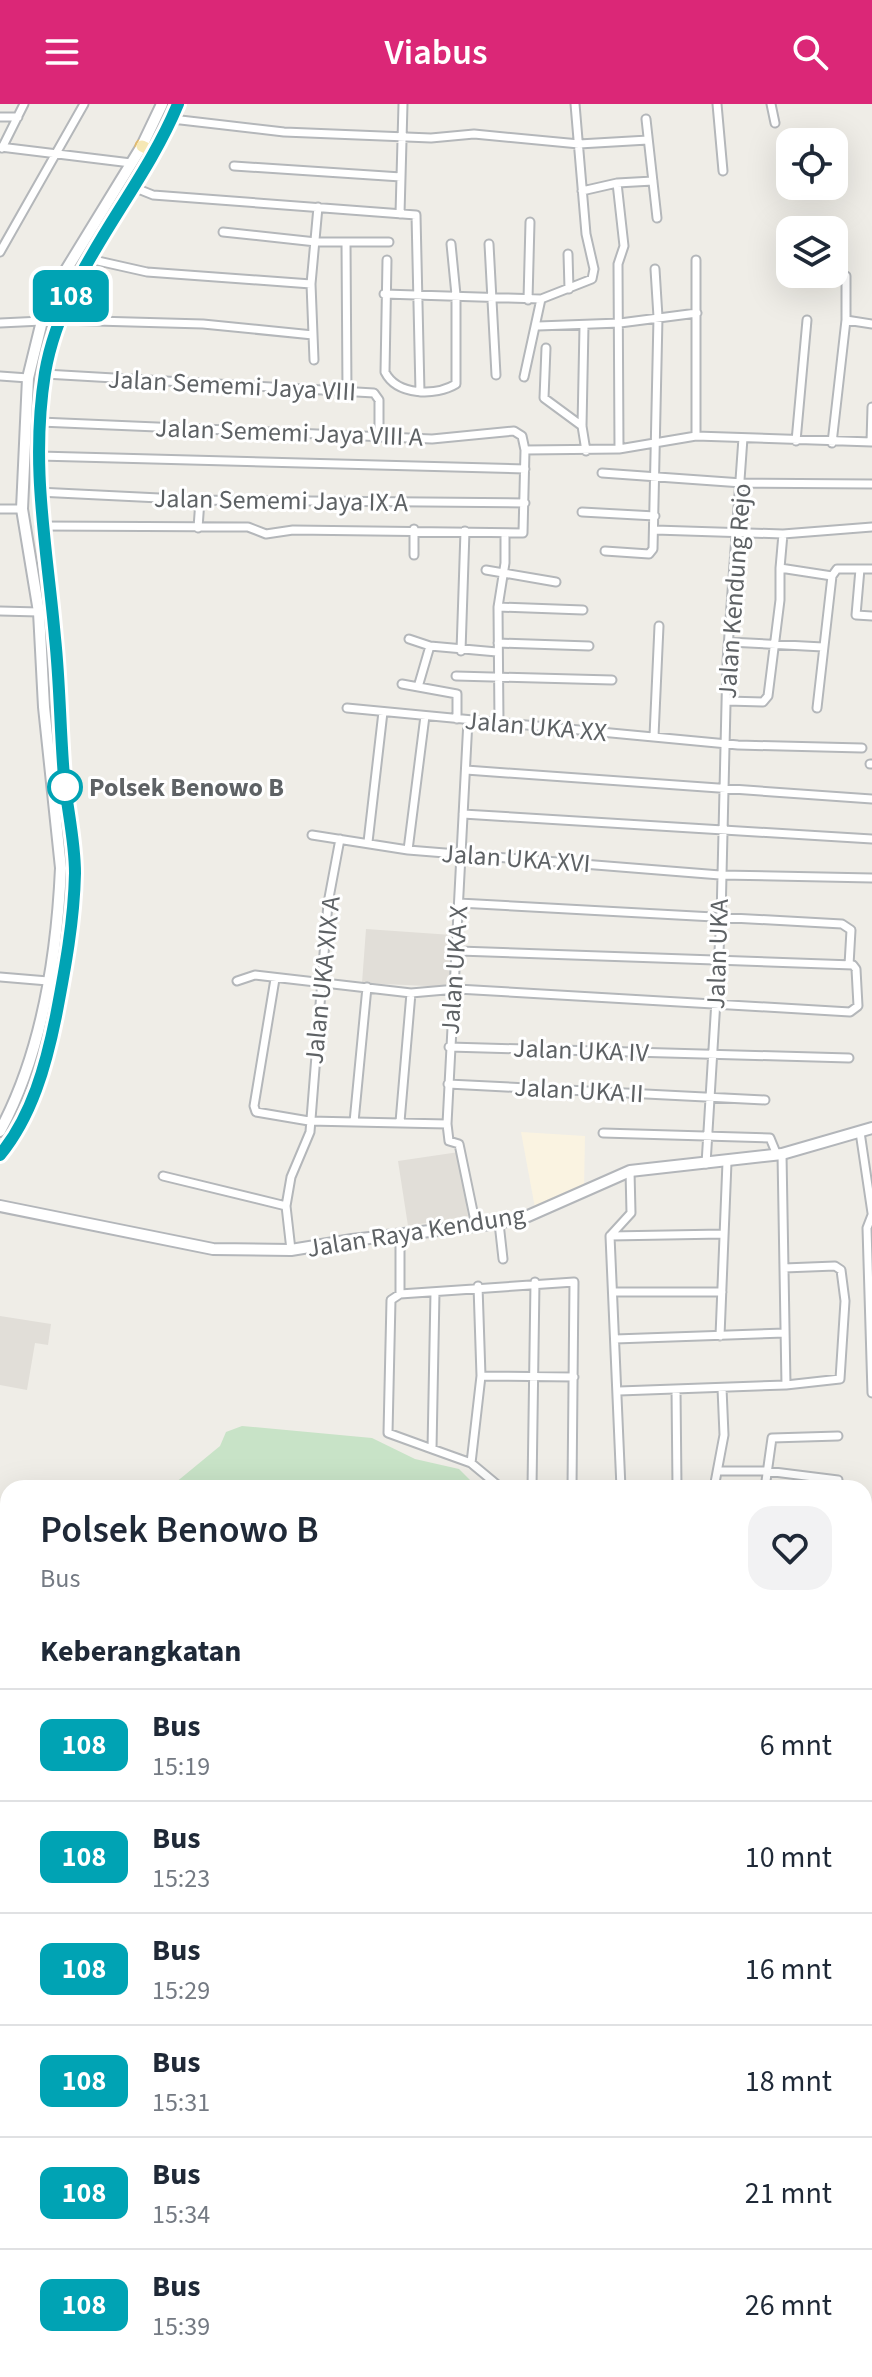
<!DOCTYPE html>
<html lang="id">
<head>
<meta charset="utf-8">
<style>
  :root { --surface:#fff; --page:#f2f2f3; --text:#1f2937; --muted:#747a83; --line:#e0e1e3; --accent:#db2777 }
  body { margin:0; font-family:"Source Sans 3",sans-serif; background:var(--page); color:var(--text); height:100vh; display:flex; flex-direction:column; font-size:30px; white-space:nowrap }
  * { box-sizing:border-box; margin:0 }
  p { font-size:26px; color:var(--muted) }
  .icon { flex:none; width:44px; height:44px; fill:none; stroke:currentColor; stroke-width:2; stroke-linecap:round; stroke-linejoin:round }
  .map { position:relative; flex:1; overflow:hidden }
  .drawer { position:absolute; left:0px; top:1376px; width:872px; height:898px; display:flex; flex-direction:column; background:var(--surface); border-radius:24px 24px 0 0; box-shadow:0 8px 32px #0002 }
  .drawer>* { flex:none }
  .badge { padding:0 16px; border-radius:12px; font-size:28px; line-height:52px }
  .fabs { position:absolute; left:776px; top:24px; display:grid; gap:16px }
  .fabs a { display:grid; place-items:center; width:72px; height:72px; border-radius:16px; background:var(--surface); box-shadow:0 8px 32px #0002; font-size:40px }
  .map>.badge { position:absolute; translate:-50% -50%; box-shadow:0 0 0 4px #fff }
  h2 { padding:0 40px; font-size:30px; line-height:72px }
  .round { display:grid; place-items:center; flex:none; width:84px; height:84px; border-radius:24px; background:var(--page) }
  .headline { display:flex; align-items:center; justify-content:space-between; height:136px; padding:0 40px }
  h1 { font-size:38px; font-weight:600; line-height:60px }
  ul { padding:0; list-style:none }
  li { display:flex; align-items:center; gap:24px; height:112px; padding:0 40px; border-top:2px solid var(--line) }
  li div { flex:1 }
  li b { display:block; font-size:30px }
  li em { font-style:normal }
  li .badge { min-width:88px; font-weight:700; text-align:center }
  header { display:flex; justify-content:space-between; align-items:center; height:104px; padding:0 40px; background:var(--accent); color:#fff; font-size:36px; font-weight:600 }
  .map>svg:first-child { display:block }
</style>
</head>
<body>
<header><svg class="icon" aria-label="menu" viewBox="0 0 24 24"><path d="M4 6h16M4 12h16M4 18h16"/></svg>Viabus<svg class="icon" aria-label="search" viewBox="0 0 24 24"><circle cx="10" cy="10" r="6"/><path d="M15 15l6 6"/></svg></header>
<div class="map">
<svg width="872" height="2273" viewBox="0 0 872 2273">
  <rect width="100%" height="100%" fill="#efede7"/>
  <!-- commercial -->
  <path fill="#faf3e1" d="M521,1028L585,1032L584,1085L535,1104Z"/>
  <!-- education -->
  <path fill="#e1ded8" d="M366,825L452,831L449,883L362,879Z
    M459,1048L468,1112L408,1122L398,1057Z
    M0,1212L51,1220L48,1241L35,1239L27,1286L0,1281Z"/>
  <!-- green -->
  <path fill="#c8e3c7" d="M242,1322L372,1334L415,1355L459,1365L478,1384H169L220,1342L226,1328Z
    M0,1452L8,1453V1513L0,1485Z
    M0,1519L8,1520V1640L0,1635Z"/>
  <g fill="none" stroke-linecap="round" stroke-linejoin="round">
    <!-- street casing -->
    <g stroke="#b4b7ba" stroke-width="11">
      <path id="street" d="M717,0L723,67
        M771,0L775,19
        M0,13H18
        M172,15L284,28L431,34L474,30L579,40L648,36
        M646,15L657,114
        M0,43L131,59
        M2,44L24,0
        M234,62L401,73
        M617,79L624,142L618,160L619,345
        M133,83L153,91L416,111L420,288
        M582,87L617,79L653,77
        M400,110L403,0
        M223,128L316,138H389
        M346,138L347,288
        M489,140L496,271
        M0,148L84,0
        M568,150L569,185
        M89,155L147,168L311,180
        M387,156L385,268C397,292 436,292 456,280V191L451,140
        M696,156V332
        M846,172V216
        M384,190L541,195L592,175L594,165L586,130L575,0
        M528,196L530,118
        M60,216L203,220L313,231
        M0,219L42,217
        M538,222L620,219L697,209
        M584,222L582,322L586,347
        M546,244L544,294L582,322
        M314,256L311,180L318,103
        M45,270L374,289L379,296V333
        M0,272L28,274
        M524,273L541,195
        M40,318L432,335L514,327L522,332L525,346
        M796,337L807,216
        M871,338L872,303
        M832,339L846,216L872,220
        M39,352L525,365
        M602,369L742,379L872,380
        M38,388L200,396L525,399
        M0,405H22
        M582,408L655,412
        M40,422L248,423L266,430L293,426L523,429L525,346L619,345L696,332L872,338
        M198,424L200,396
        M655,426L783,430L872,423
        M605,447L649,450L653,445L658,213L655,165
        M414,451V425
        M780,464L783,430
        M860,465L856,511L872,512
        M486,466L556,478
        M832,472L837,465H872
        M498,503L583,506
        M0,507L39,508
        M409,535L430,542L497,548
        M729,538L823,543
        M498,539L589,542
        M461,547L465,427
        M456,572L612,576
        M402,580L457,590V615
        M418,583L430,542
        M727,597L763,598L768,592L780,496V464L832,472
        M347,604L738,641L862,644
        M817,604L832,472
        M468,616L447,1020L449,1037L459,1040L476,1122
        M499,619L498,503L505,459V429
        M654,632L659,522
        M870,660H872
        M466,666L872,695
        M463,710L872,735
        M312,731L408,746L720,771L872,774
        M368,738L383,608
        M408,746L425,612
        M459,799L842,820L851,826L849,861
        M0,873L48,877
        M275,875L254,1002L256,1008L309,1017L447,1020
        M237,877L255,871L411,889L457,885L850,908L858,902L856,865L853,861L459,847
        M449,943L849,954
        M448,980L765,996
        M354,1018L367,883
        M400,1018L411,889
        M860,1028L872,1109
        M603,1029L770,1034L777,1051
        M782,1050L786,1281
        M706,1060L721,814L727,558L743,334
        M163,1072L286,1102L291,1146
        M286,1102L291,1073L310,1028L328,799L340,735
        M872,1111L867,1124L872,1289
        M499,1119L503,1155
        M610,1132L723,1130
        M400,1133V1190L574,1178L572,1384
        M435,1188L432,1345L471,1359L501,1384
        M613,1188H722
        M400,1190L391,1196L388,1329L432,1345
        M720,1232L727,1058
        M615,1235L785,1229
        M481,1272L574,1273
        M676,1285L677,1384
        M619,1287L786,1281L840,1275L845,1197L841,1166L835,1162L784,1164
        M471,1359L481,1272L478,1182
        M718,1367H766L838,1376
        M532,1384L535,1178
        M621,1384L610,1132L631,1109L630,1067
        M714,1384L724,1331L722,1284
        M765,1384L772,1334L838,1332
        M864,1568L872,1569
        M864,1620L872,1621
        M0,1680L8,1681
        M0,1774L8,1775
        M864,1794L872,1796
        M0,1861L8,1862
        M864,1899L872,1831
        M0,1904L8,1905
        M864,1980L872,1912
        M864,2103L872,2105
        M340,2266L341,2273
        M595,2266L596,2273
        M686,2266V2273
        M709,2266V2273
        M112,2271L135,2273
        M265,2273L266,2266"/>
    </g>
    <!-- secondary casing -->
    <g stroke="#b3b6ba" stroke-width="14">
      <path id="secondary" d="M0,1027C42,949 57,852 61,764L44,603L39,508L22,405L28,274L42,217L63,171L142,42L162,0
        M0,1051C32,1013 46,960 56,912C65,865 74,817 75,769C75,737 67,704 64,673C59,626 60,580 55,534C46,440 30,365 45,269C61,168 141,93 178,0
        M0,1102L213,1145L291,1146L352,1136L499,1119L528,1112L630,1067L782,1050L872,1024
        M0,1981H8
        M864,1996L872,1987
        M864,2021V2034
        M846,2273L848,2266"/>
    </g>
    <!-- primary casing -->
    <g stroke="#e2ba6d" stroke-width="15">
      <path id="primary" d="M142,42L154,48"/>
    </g>
    <!-- street -->
    <use href="#street" stroke="#fff" stroke-width="7"/>
    <!-- secondary -->
    <use href="#secondary" stroke="#fff" stroke-width="10"/>
    <!-- primary -->
    <use href="#primary" stroke="#f6e8b5" stroke-width="11"/>
  </g>
  <g fill="none" stroke-linecap="round" stroke-linejoin="round">
    <!-- line casing -->
    <g stroke="#fff" stroke-width="18">
      <path id="line" d="M0,1051C32,1012 46,961 56,912C65,865 74,817 75,769C75,737 67,704 64,673C60,626 60,580 55,534C47,442 30,363 45,269C62,168 140,92 178,0"/>
    </g>
    <!-- line -->
    <use href="#line" stroke="#00a3b4" stroke-width="12"/>
  </g>
  <!-- markers -->
  <circle fill="#fff" stroke="#00a3b4" stroke-width="4" cx="65" cy="683" r="16"/>
  <g text-anchor="middle" stroke-width="6" stroke-linejoin="round" paint-order="stroke">
    <!-- street labels -->
    <g font-size="26" fill="#5e6265" stroke="#fff">
      <text transform="translate(232 281) rotate(3)" y="9">Jalan Sememi Jaya VIII</text>
      <text transform="translate(289 328) rotate(2)" y="9">Jalan Sememi Jaya VIII A</text>
      <text transform="translate(281 396) rotate(1)" y="9">Jalan Sememi Jaya IX A</text>
      <text transform="translate(734 487) rotate(-86)" y="9">Jalan Kendung Rejo</text>
      <text transform="translate(536 622) rotate(5)" y="9">Jalan UKA XX</text>
      <text transform="translate(516 754) rotate(4)" y="9">Jalan UKA XVI</text>
      <text transform="translate(717 850) rotate(-88)" y="9">Jalan UKA</text>
      <text transform="translate(454 866) rotate(-86)" y="9">Jalan UKA X</text>
      <text transform="translate(322 876) rotate(-84)" y="9">Jalan UKA XIX A</text>
      <text transform="translate(581 946) rotate(2)" y="9">Jalan UKA IV</text>
      <text transform="translate(579 986) rotate(3)" y="9">Jalan UKA II</text>
      <text transform="translate(416 1127) rotate(-9)" y="9">Jalan Raya Kendung</text>
    </g>
    <!-- stop labels -->
    <g font-size="26" font-weight="bold" fill="#5e6265" stroke="#fff" text-anchor="start">
      <text x="89" y="692">Polsek Benowo B</text>
    </g>
  </g>
</svg>
<div class="fabs">
<a><svg class="icon" aria-label="locate" viewBox="0 0 24 24"><circle cx="12" cy="12" r="6"/><path d="M12 2v4M12 18v4M2 12h4M18 12h4"/></svg></a>
<a><svg class="icon" aria-label="layers" viewBox="0 0 24 24"><path d="M12 4l9 5-9 5-9-5zM3 14l9 5 9-5"/></svg></a>
</div>
<b class="badge" style="left:71px;top:192px;background:#00a3b4;color:#fff">108</b>
<section class="drawer">
<div class="headline"><div><h1>Polsek Benowo B</h1><p>Bus</p></div><a class="round"><svg class="icon" aria-label="heart" viewBox="0 0 24 24"><path d="M12 20l-8-8c-3-5 5-10 8-4 3-6 11-1 8 4z"/></svg></a></div>
<h2>Keberangkatan</h2>
<ul>
<li><span class="badge" style="background:#00a3b4;color:#fff">108</span><div><b>Bus</b><p>15:19</p></div><em>6 mnt</em></li>
<li><span class="badge" style="background:#00a3b4;color:#fff">108</span><div><b>Bus</b><p>15:23</p></div><em>10 mnt</em></li>
<li><span class="badge" style="background:#00a3b4;color:#fff">108</span><div><b>Bus</b><p>15:29</p></div><em>16 mnt</em></li>
<li><span class="badge" style="background:#00a3b4;color:#fff">108</span><div><b>Bus</b><p>15:31</p></div><em>18 mnt</em></li>
<li><span class="badge" style="background:#00a3b4;color:#fff">108</span><div><b>Bus</b><p>15:34</p></div><em>21 mnt</em></li>
<li><span class="badge" style="background:#00a3b4;color:#fff">108</span><div><b>Bus</b><p>15:39</p></div><em>26 mnt</em></li>
</ul>
</section>
</div>
</body>
</html>
